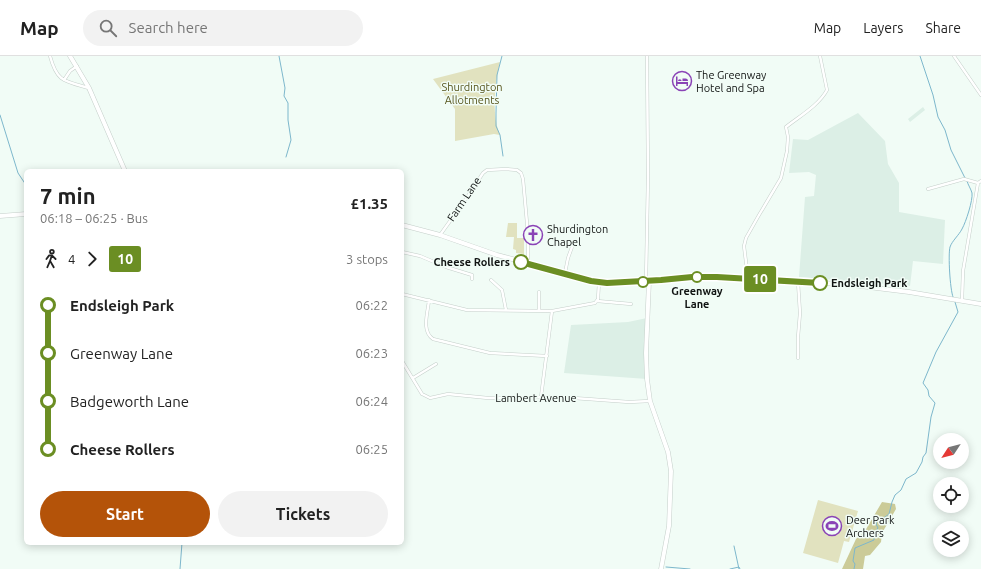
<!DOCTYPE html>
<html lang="en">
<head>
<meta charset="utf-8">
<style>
  :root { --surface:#fff; --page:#f2f2f2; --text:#222; --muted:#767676; --line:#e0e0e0; --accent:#b45309 }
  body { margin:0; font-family:Ubuntu,sans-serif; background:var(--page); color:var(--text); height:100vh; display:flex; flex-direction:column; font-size:15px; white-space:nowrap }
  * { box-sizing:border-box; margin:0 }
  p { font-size:13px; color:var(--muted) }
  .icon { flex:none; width:22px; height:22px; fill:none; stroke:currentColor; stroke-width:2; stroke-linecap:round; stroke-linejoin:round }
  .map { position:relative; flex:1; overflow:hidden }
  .details { position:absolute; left:24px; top:113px; width:380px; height:376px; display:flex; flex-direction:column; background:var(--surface); border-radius:6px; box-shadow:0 2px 10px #0003 }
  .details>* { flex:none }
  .badge { padding:0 8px; border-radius:3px; font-size:14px; line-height:26px }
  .needle { width:26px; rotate:234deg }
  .controls { position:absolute; left:933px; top:377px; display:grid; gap:8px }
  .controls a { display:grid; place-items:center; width:36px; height:36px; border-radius:50%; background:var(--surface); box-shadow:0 2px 10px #0003; font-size:20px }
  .map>.badge { position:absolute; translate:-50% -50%; box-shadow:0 0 0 2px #fff }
  .legs { display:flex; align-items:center; gap:6px; height:44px; padding:0 16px; font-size:13px }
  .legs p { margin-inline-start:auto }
  .headline { display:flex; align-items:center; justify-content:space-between; height:68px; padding:0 16px }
  h1 { font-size:22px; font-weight:700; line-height:30px }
  .button { display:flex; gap:8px; margin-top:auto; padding:8px 16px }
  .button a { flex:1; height:46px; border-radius:24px; background:var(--accent); color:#fff; font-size:16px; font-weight:700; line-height:46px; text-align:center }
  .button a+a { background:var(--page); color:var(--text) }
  ul { padding:0 16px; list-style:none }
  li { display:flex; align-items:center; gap:14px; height:48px; font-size:15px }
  li i { display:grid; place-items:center; width:6px; height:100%; margin:0 5px; background:currentColor }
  li i::after { content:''; width:10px; height:10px; margin:-5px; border:3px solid; border-radius:50%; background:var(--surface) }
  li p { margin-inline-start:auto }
  li:first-child i { background:linear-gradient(#0000 50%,currentColor 0) }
  li:last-child i { background:linear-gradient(currentColor 50%,#0000 0) }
  header { display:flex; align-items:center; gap:24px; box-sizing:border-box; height:56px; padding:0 20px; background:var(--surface); border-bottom:1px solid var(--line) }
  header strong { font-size:19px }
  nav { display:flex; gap:22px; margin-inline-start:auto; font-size:14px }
  .search { width:280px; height:36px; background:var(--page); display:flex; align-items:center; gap:10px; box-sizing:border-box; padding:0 14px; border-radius:22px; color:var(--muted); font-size:15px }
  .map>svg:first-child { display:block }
</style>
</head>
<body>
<header>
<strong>Map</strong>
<div class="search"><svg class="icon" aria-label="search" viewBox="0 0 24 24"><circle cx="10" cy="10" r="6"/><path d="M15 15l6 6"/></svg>Search here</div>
<nav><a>Map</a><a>Layers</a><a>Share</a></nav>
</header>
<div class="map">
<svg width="981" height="513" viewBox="0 0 981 513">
  <rect width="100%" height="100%" fill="#f1fcf6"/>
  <!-- built -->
  <path fill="#dcefe6" d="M923,51L925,54L910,66L908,63Z
    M858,57L885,85L888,108L899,127V156L945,164L943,208L913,205L910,230L799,221L805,141L814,140L816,119L809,116L789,117L793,83L808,84Z
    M647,262V323L564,317L571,269L628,266Z"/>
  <!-- green -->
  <path fill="#e1e2bf" d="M500,6C495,28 491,57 500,79L494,78L455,85V53L433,23Z
    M508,167H517V182H524V198L516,197V194L513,193L514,181H506Z
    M818,444L858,455L849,486L844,485L838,507L803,497Z"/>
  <!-- forest -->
  <path fill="#cbcb98" d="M882,446L895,448L896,453L882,477L881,486L870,499L865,500L863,513H842L856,483L865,475Z"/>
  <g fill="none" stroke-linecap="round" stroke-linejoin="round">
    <!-- stream -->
    <path stroke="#7db7cc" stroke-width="1" d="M279,0L285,32L284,40L288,47V64L291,84L286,101
      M502,0L497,19L496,57V70L500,79L503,100
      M920,0L933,39L938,61L945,74L951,94L965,122
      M0,59L18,117L26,129
      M953,241C950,233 948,199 950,191C952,185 959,179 962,173C966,166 973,144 972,137C971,133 968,129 967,125
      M734,490L739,513
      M666,511L690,513
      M180,513L182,487
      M730,513L739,511L740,513
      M854,513L855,508L853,505L855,492L874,484V477L878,472L876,468L877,464H881L889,458L892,446L895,439L901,434L906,423L916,417L922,406L923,401L926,397L931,361L935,347L929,340L928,334L923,327L936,296L958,256L955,246"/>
    <!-- street casing -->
    <g stroke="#c5cfca" stroke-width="3.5">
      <path id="street" d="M50,0C57,26 64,25 89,32
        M954,0L981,39
        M64,24L70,15L77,10
        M928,133L964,123L978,127
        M440,179L468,140L483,117L487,114L506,113L517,114L521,117L523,123L528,178V208
        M402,196L420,200L446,211L472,219V223
        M565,217L568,202L572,191
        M748,222L744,190L746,182L759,159L781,122L787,95L788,81L786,71C800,60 819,49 827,34L820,0
        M491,224L502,234L506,254
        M646,225L648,121L647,0
        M798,226L800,257L798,281V302
        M539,236V255
        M402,238L467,254L552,255L595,247L598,243L599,226
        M429,244C428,256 421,275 433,283L490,297L547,300
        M597,245L631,248
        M962,245L963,215L978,127L981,125
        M402,305L422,338L430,342L448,338L488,342L560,341L629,346L650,345
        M413,322L436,308
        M541,341L552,255"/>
    </g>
    <!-- secondary casing -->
    <g stroke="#c5cfca" stroke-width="5">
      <path id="secondary" d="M70,0L89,32L125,115
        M649,225L646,297L647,323L650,345L668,396L671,415L669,470L661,513"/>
    </g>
    <!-- primary casing -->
    <g stroke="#c5cfca" stroke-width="5">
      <path id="primary" d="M0,160L26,158
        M402,169L440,179L497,199L599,226L626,227L692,221H737L852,229L909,236L981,248"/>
    </g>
    <!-- street -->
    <use href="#street" stroke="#fff" stroke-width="2.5"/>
    <!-- secondary -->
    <use href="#secondary" stroke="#fff" stroke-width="4"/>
    <!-- primary -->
    <use href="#primary" stroke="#fff" stroke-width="4"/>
  </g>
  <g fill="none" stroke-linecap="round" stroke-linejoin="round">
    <!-- line-1 casing -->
    <g stroke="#fff" stroke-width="9">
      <path id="line-1" d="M521,206L591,225L607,227L661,224L692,221H717L820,227"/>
    </g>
    <!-- line-1 -->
    <use href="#line-1" stroke="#6b8e23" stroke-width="6"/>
  </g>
  <!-- icons -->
  <defs>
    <g id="hotel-ring" transform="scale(1)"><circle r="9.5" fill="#f1fcf6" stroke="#8a43b6" stroke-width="1.5"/><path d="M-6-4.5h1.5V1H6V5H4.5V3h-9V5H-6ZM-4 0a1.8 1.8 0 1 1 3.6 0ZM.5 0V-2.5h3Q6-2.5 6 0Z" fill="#8a43b6"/></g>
    <g id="church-ring" transform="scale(1)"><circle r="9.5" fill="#f1fcf6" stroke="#8a43b6" stroke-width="1.5"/><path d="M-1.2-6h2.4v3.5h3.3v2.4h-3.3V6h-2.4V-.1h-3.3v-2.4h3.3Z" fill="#8a43b6"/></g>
    <g id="stadium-ring" transform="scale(1)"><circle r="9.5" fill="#f1fcf6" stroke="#8a43b6" stroke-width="1.5"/><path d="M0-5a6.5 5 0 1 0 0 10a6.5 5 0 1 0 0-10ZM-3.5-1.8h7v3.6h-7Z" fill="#8a43b6"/></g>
  </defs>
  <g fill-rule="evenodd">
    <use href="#hotel-ring" x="682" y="25"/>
    <use href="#church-ring" x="533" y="179"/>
    <use href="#stadium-ring" x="832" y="470"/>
  </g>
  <!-- markers -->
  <g fill="#fff" stroke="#6b8e23" stroke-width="2">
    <circle cx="521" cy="206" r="7"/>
    <circle cx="697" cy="221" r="5"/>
    <circle cx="643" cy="226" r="5"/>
    <circle cx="820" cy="227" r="7"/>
  </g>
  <g text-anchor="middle" stroke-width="3" stroke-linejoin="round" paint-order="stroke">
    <!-- poi labels -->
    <g font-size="11" fill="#111413" stroke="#f1fcf6" text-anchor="start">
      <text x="696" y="23">The Greenway<tspan x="696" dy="13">Hotel and Spa</tspan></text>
      <text x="547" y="177">Shurdington<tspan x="547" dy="13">Chapel</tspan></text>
      <text x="846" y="468">Deer Park<tspan x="846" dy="13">Archers</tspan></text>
    </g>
    <!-- park labels -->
    <g font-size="11" fill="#56541b" stroke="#f1fcf6">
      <text x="472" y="35">Shurdington<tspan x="472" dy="13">Allotments</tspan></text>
    </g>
    <!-- street labels -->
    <g font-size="11" fill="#111413" stroke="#f1fcf6">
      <text transform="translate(464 143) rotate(-56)" y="4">Farm Lane</text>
      <text x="536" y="346">Lambert Avenue</text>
    </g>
    <!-- stop labels -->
    <g font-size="11" font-weight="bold" fill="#111413" stroke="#f1fcf6" text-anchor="end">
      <text x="510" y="210">Cheese Rollers</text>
      <text x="831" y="231" text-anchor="start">Endsleigh Park</text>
      <text x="697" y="239" text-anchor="middle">Greenway<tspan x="697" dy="13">Lane</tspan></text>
    </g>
  </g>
</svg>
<div class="controls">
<a><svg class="needle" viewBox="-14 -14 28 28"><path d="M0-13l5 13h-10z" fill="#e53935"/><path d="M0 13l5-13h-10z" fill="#767676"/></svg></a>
<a><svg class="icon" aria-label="locate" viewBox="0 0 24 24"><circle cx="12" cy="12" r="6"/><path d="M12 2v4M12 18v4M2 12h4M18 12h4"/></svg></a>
<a><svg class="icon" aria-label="layers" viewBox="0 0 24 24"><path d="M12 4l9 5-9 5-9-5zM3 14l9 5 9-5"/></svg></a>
</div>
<b class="badge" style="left:760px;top:223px;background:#6b8e23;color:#fff">10</b>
<section class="details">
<div class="headline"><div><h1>7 min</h1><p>06:18 – 06:25 · Bus</p></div><b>£1.35</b></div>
<div class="legs"><svg class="icon" aria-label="walk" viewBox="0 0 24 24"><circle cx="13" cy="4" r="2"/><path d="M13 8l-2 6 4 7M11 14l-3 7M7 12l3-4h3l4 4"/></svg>4<svg class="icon" aria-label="forward" viewBox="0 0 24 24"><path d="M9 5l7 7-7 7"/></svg><b class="badge" style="background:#6b8e23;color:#fff">10</b><p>3 stops</p></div>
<ul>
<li><i style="color:#6b8e23"></i><b>Endsleigh Park</b><p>06:22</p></li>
<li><i style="color:#6b8e23"></i><span>Greenway Lane</span><p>06:23</p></li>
<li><i style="color:#6b8e23"></i><span>Badgeworth Lane</span><p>06:24</p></li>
<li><i style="color:#6b8e23"></i><b>Cheese Rollers</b><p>06:25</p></li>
</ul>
<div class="button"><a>Start</a><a>Tickets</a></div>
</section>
</div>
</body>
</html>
